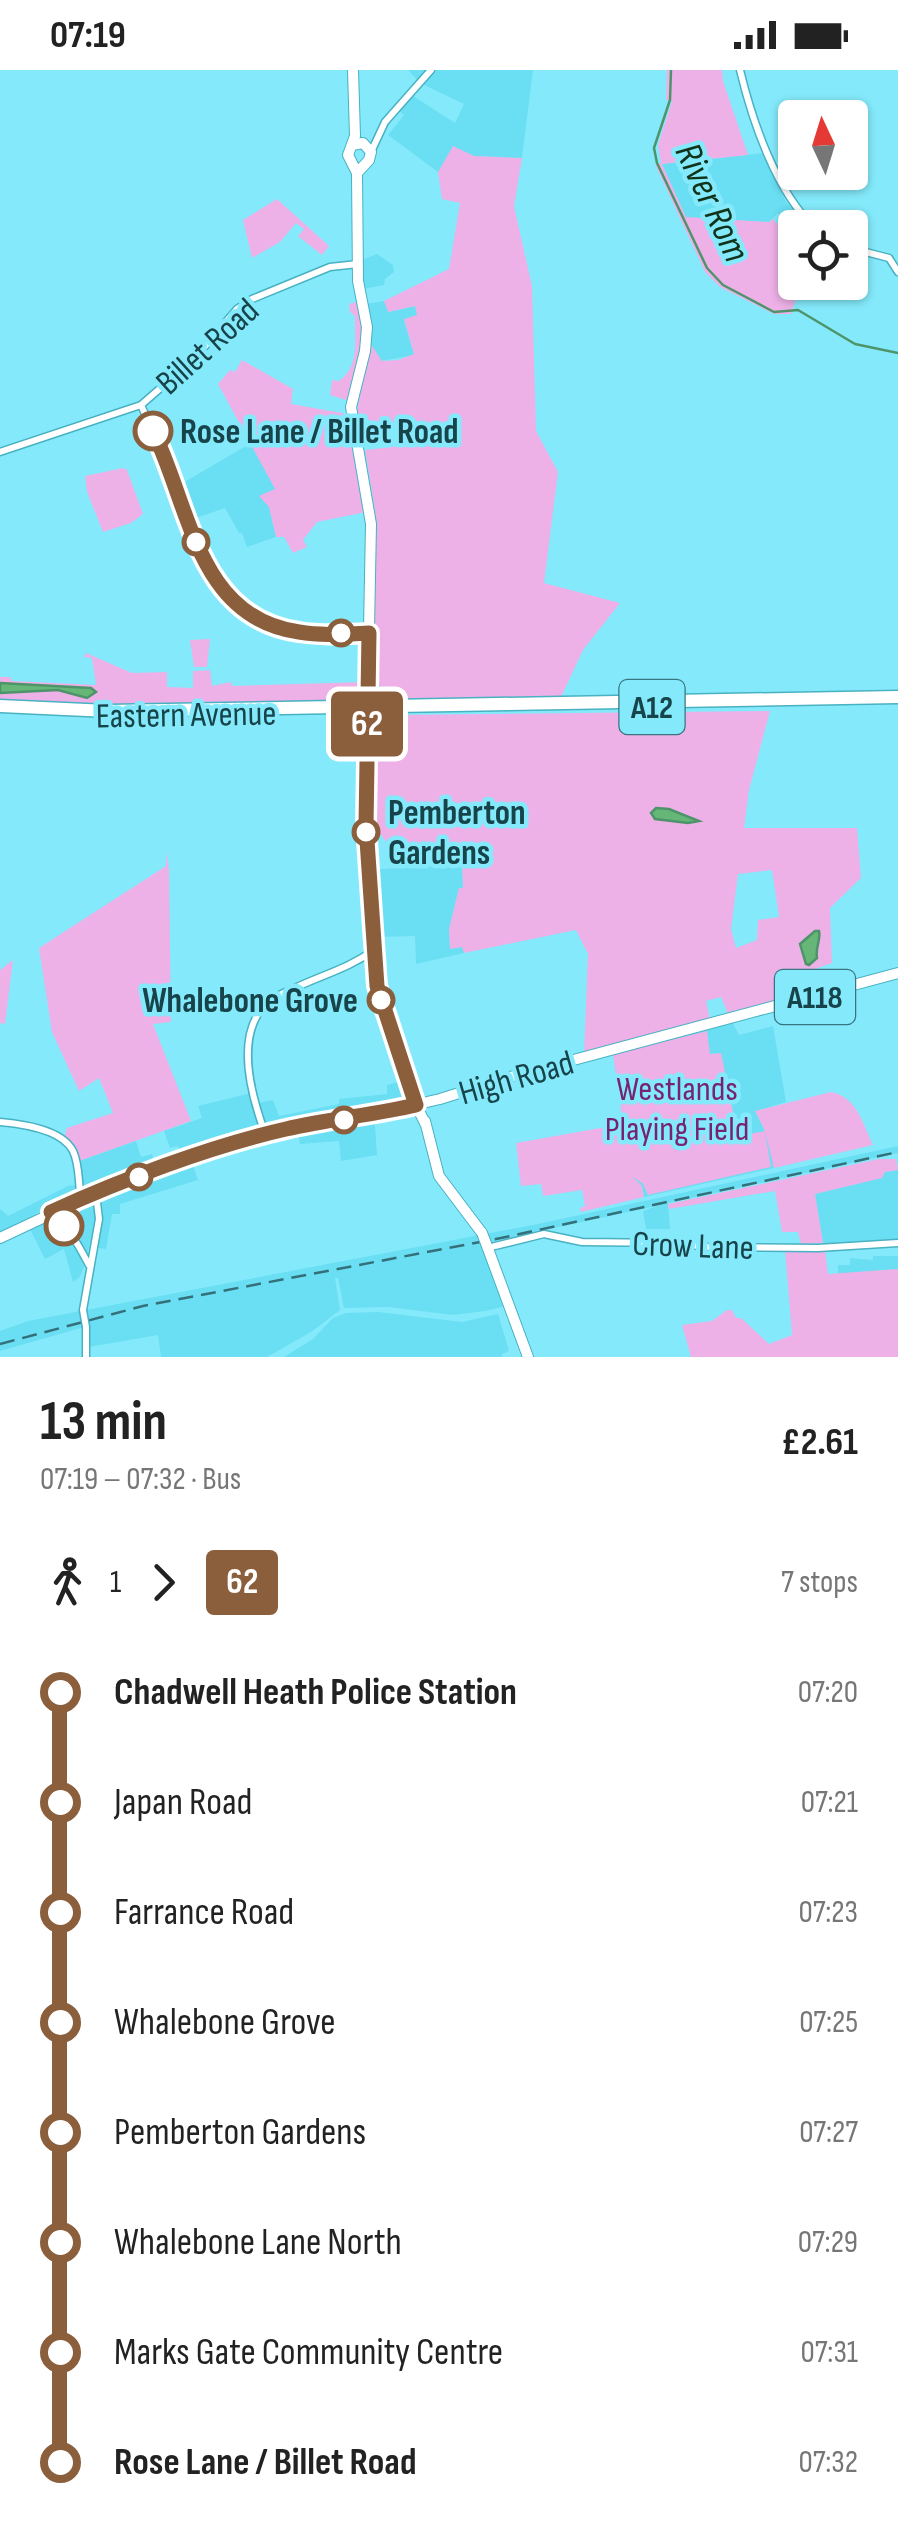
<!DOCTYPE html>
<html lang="en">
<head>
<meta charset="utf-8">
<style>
  :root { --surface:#fff; --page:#f2f2f2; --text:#222; --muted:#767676 }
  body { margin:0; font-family:"Sofia Sans Condensed",sans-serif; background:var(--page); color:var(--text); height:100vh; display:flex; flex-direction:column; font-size:38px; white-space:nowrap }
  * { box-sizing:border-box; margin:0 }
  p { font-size:32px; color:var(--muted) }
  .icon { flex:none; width:55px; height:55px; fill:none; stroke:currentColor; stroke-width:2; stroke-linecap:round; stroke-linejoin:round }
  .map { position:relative; height:1287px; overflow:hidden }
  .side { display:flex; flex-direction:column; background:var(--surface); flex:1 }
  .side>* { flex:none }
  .badge { padding:0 20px; border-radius:8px; font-size:35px; line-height:65px }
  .needle { width:65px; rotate:356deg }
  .tools { position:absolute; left:778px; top:30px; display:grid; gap:20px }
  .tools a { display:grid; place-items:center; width:90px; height:90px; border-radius:10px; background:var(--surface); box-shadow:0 2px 8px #0004; font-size:50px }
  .map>.badge { position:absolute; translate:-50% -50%; box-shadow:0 0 0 5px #fff }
  .legs { display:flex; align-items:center; gap:15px; height:110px; padding:0 40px; font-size:32px }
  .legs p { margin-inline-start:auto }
  .headline { display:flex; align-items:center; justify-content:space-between; height:170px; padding:0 40px }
  h1 { font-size:55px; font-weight:700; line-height:75px }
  ul { padding:0 40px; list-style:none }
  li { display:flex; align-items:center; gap:35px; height:110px; font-size:38px }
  li i { display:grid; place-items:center; width:15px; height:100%; margin:0 12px; background:currentColor }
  li i::after { content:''; width:25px; height:25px; margin:-12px; border:8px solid; border-radius:50%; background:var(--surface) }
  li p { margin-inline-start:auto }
  li:first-child i { background:linear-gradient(#0000 50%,currentColor 0) }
  li:last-child i { background:linear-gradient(currentColor 50%,#0000 0) }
  .status { display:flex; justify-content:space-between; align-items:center; height:70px; padding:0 50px; background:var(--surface); direction:ltr }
  .status svg { height:28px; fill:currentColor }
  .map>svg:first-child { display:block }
</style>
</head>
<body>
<div class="status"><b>07:19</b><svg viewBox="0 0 49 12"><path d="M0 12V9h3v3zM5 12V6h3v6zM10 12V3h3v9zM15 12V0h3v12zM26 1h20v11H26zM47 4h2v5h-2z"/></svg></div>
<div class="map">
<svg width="898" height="1287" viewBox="0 0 898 1287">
  <rect width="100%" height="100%" fill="#84eafb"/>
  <!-- built -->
  <path fill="#6adef2" d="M408,0H533L522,88L474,86L453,77L438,102L388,65L404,45L397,39L410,24L455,53L464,34L420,13Z
    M764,83L786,132L807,155L804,157L795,158V161L778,143L769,152L685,148L662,94Z
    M377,184L393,195L394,202L385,209L384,215L363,219L362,190Z
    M384,231L389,242L415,236L418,245L404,250L414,285L381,291L370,273L366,234Z
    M251,373L276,419L269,437L276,467L247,477L242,463H239L225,438L193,449L181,414Z
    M462,793L463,818L459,819L449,859L450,878L463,877L464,883L416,894L415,866L376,867L372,800Z
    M733,953L739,965L773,956L786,1032L756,1041L770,1073L774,1098L644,1127L642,1116L631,1106L613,984Z
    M405,1010L410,1032L374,1041L377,1085L341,1091L339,1071L300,1074L297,1053L280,1056L278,1051L264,1056L258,1033L273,1030L279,1046L339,1034V1029L387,1024V1015Z
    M251,1023L259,1061L182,1087L178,1076L170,1078L164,1061L202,1048L198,1036Z
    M136,1071L141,1087L152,1084L155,1096L83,1123L79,1091Z
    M898,1076V1083L668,1133L670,1159H646L643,1141L660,1135L481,1174L505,1233L502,1237L485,1241L453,1245L389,1237L344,1238L338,1208H335L340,1240L311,1262L267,1287H161L158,1265L89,1277L88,1256L0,1281V1261L28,1251L538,1154Z
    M192,1093L198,1110L120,1134V1144H112L106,1179L97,1178L103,1142L100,1124L143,1113Z
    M898,1100V1172L823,1173L815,1124L881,1108L885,1102Z
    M76,1115V1125L42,1140L0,1165V1139L8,1146L68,1116Z
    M95,1129L97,1141L87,1186L69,1157L55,1147Z
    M44,1151L58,1157L77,1177L84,1197L79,1208L73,1212L64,1179L45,1189L30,1159Z
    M873,1186H898V1199L838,1204V1195H850V1188L873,1190Z
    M378,1242L462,1252L498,1244L509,1281L502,1284V1287H284L313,1269L333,1248L346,1243Z"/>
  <!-- green -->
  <path fill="#edb1e7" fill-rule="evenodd" d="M667,0H722L723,11L748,85L662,94L686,147L769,152L773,149L795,174V212L801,213L791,244H774L720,217L705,202L655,94L661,93L658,75L672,31L666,30Z
    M453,76L474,86L522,88L514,136L532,216L536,361L558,402L544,513L620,533L583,580L561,627L401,630L381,618L375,608V441L365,380L400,376L410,367L409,357L372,351L356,345L370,273L382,291L398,290L414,284L404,249L417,245L415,236L388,242L384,231L449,199L460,133L442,129L438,102Z
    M277,129L329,176L322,185L298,166L304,159L296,153L280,172L252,188L243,150Z
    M357,232L364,267L349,331L330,325L332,310L339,311C361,295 354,267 355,246L350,242L349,234Z
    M242,290L293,319L291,334L348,344L366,442L317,452L303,470L307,477L293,483L284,467H276L269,437L259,426L275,419L218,314L230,300L235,302Z
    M123,398L127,400L143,444L131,453L103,462L87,422L85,406Z
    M210,569L207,597H194L190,570Z
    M86,583L132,603L167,602V617L193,618V601L210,600L212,616L231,612L232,616L366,612L364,619L351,632L113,638L0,631V607H10L12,611L96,615L92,588L84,587Z
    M770,641L749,720L744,758H857L861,808L830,838L832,893L809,901L817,923L729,946L721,927L706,931L710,950L584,984L588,884L576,860L464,883L462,877L450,879L449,859L459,818H463L462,793L413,796L401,774H388L380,764L371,763L370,691L374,662L393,645ZM772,800L779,847L758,850L757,870L736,878L731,859L738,804Z
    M166,781L169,799L171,952L153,954L191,1051L79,1091L64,1068L67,1058L113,1043L99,1008L79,1021L52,962L39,878L166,796Z
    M13,890L5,954L0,953V900Z
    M707,961L710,984L721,983L738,1066L765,1061L755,1041L831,1022C857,1027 863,1054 873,1075L774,1098L765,1062L771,1097L648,1125L643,1114L632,1106L642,1116L644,1127L581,1142L580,1138L585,1136L582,1120L543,1126L541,1114L521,1116L516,1073L623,1054L613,984Z
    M879,1089H896L898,1100L885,1102L882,1108L815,1124L823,1173L801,1174L798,1162H782L775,1121L669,1139L668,1134Z
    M785,1180H825L828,1204L898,1199V1287H691L682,1255L712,1251L727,1240H732L736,1248H741L769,1274L792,1265Z"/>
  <!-- water -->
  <path fill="#66b678" stroke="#4e946a" stroke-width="2.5" d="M0,613L91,618L96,622L87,628L58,620L0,623Z
    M656,738L669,739L699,751L688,753L655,749L651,743Z
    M815,861H819C821,871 815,877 817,888L809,895L806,894L800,874Z"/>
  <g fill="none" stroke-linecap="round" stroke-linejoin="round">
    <!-- stream -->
    <path stroke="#4e946a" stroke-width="2.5" d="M671,0L670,30L654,78L657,93L707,198L723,215L774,242L798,240L855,274L898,283"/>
    <!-- minor casing -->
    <g stroke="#48b1c2" stroke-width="9">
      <path id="minor" d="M740,0C752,50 776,122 815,158
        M371,82L385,52L431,0
        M850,178L889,188L898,202
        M141,335L166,391L205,494L228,527L268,552L297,562L369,563
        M0,382L141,335L194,289L237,239L252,229L330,197L358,194
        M0,1052C22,1054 62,1059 73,1081C80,1096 78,1113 81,1129
        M265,1063C252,1028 235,968 264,936C271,928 287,921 297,917C325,904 349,898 374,880
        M44,1148C70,1153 77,1174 89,1195
        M491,1177L544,1164L582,1172L670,1173L709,1177L818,1178L898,1173
        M83,1240L99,1149L96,1124
        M86,1287V1257"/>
    </g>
    <!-- major casing -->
    <g stroke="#48b1c2" stroke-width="12">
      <path id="major" d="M353,0L355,66L348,85L357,103L358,211L367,257L365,281L351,337L371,454L367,664
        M352,75L363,73L371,82L369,90L357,103
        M371,614L382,629L396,635
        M369,659L394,640
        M369,660L365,693L366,756L377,916L412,1027L426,1055
        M425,1051L439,1106L482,1163
        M0,1168L102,1120L248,1069L292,1057L362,1047L440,1029L510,1007L898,903
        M487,1176L528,1287"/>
    </g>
    <!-- highway casing -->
    <g stroke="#48b1c2" stroke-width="15">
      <path id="highway" d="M0,636L108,641L898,627"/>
    </g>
    <!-- minor -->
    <use href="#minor" stroke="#fff" stroke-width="6"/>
    <!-- major -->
    <use href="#major" stroke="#fff" stroke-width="10"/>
    <!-- highway -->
    <use href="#highway" stroke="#fff" stroke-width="12"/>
    <!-- rail -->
    <path stroke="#347079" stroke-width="2.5" stroke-dasharray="15 8" stroke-linecap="butt" d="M0,1274L143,1236L501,1168L898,1082"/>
    <!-- minor-bridge casing -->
    <g stroke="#48b1c2" stroke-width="9" stroke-linecap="butt">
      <path id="minor-bridge" d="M83,1240L86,1257"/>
    </g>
    <!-- major-bridge casing -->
    <g stroke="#48b1c2" stroke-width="12" stroke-linecap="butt">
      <path id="major-bridge" d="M482,1163L487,1176"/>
    </g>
    <!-- minor-bridge -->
    <use href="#minor-bridge" stroke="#fff" stroke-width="6"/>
    <!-- major-bridge -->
    <use href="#major-bridge" stroke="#fff" stroke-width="10"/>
  </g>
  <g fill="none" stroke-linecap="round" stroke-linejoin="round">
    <!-- line-1 casing -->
    <g stroke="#fff" stroke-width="22">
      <path id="line-1" d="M64,1156L51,1142C121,1110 211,1076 286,1059C329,1049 373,1045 416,1035L377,916L366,756L369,563C346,564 322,566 299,562C197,548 190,436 153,361"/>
    </g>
    <!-- line-1 -->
    <use href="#line-1" stroke="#8b5e3c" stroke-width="15"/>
  </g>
  <!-- markers -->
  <g fill="#fff" stroke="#8b5e3c" stroke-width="5">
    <circle cx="153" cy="361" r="18"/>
    <circle cx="196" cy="472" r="12"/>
    <circle cx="341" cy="563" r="12"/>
    <circle cx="366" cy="762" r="12"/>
    <circle cx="381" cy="930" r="12"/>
    <circle cx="344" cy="1050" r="12"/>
    <circle cx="139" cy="1107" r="12"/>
    <circle cx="64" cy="1156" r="18"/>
  </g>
  <g text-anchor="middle" stroke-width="9" stroke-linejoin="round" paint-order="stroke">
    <!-- shield labels -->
    <g fill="#84eafb" stroke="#38757f" stroke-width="2.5">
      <rect x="619.5" y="610" width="65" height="54" rx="8"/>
      <rect x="775" y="900" width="80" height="54" rx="8"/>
    </g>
    <g font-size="32" font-weight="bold" fill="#17434a">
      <text x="652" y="648">A12</text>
      <text x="815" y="938">A118</text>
    </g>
    <!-- street labels -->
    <g font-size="35" fill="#17434a" stroke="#84eafb">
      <text transform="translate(207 276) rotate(-42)" y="12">Billet Road</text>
      <text transform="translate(186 644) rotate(-1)" y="12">Eastern Avenue</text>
      <text transform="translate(516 1007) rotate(-16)" y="12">High Road</text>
      <text transform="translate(693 1175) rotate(2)" y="12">Crow Lane</text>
    </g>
    <!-- stop labels -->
    <g font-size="35" font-weight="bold" fill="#17434a" stroke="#84eafb" text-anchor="start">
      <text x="180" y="373">Rose Lane / Billet Road</text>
      <text x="388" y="754">Pemberton<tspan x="388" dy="40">Gardens</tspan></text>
      <text x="358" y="942" text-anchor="end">Whalebone Grove</text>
    </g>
    <!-- park labels -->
    <g font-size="35" fill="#772373" stroke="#84eafb">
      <text x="677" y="1030">Westlands<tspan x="677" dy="40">Playing Field</tspan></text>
    </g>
    <!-- water labels -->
    <g font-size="38" font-style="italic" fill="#11331a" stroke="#84eafb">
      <text transform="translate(713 132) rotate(65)" y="13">River Rom</text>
    </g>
  </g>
</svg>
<div class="tools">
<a><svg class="needle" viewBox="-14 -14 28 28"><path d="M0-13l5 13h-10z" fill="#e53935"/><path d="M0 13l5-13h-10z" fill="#767676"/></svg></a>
<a><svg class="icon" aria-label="locate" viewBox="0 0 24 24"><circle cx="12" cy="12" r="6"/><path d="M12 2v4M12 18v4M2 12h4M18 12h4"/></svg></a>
</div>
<b class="badge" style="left:367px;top:654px;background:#8b5e3c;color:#fff">62</b>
</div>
<section class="side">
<div class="headline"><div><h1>13 min</h1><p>07:19 – 07:32 · Bus</p></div><b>£2.61</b></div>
<div class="legs"><svg class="icon" aria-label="walk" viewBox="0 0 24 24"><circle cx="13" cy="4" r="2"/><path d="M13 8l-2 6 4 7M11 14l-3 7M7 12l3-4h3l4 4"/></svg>1<svg class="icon" aria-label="forward" viewBox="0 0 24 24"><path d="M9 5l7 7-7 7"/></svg><b class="badge" style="background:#8b5e3c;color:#fff">62</b><p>7 stops</p></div>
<ul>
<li><i style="color:#8b5e3c"></i><b>Chadwell Heath Police Station</b><p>07:20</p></li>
<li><i style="color:#8b5e3c"></i><span>Japan Road</span><p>07:21</p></li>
<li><i style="color:#8b5e3c"></i><span>Farrance Road</span><p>07:23</p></li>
<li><i style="color:#8b5e3c"></i><span>Whalebone Grove</span><p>07:25</p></li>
<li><i style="color:#8b5e3c"></i><span>Pemberton Gardens</span><p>07:27</p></li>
<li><i style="color:#8b5e3c"></i><span>Whalebone Lane North</span><p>07:29</p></li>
<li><i style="color:#8b5e3c"></i><span>Marks Gate Community Centre</span><p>07:31</p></li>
<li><i style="color:#8b5e3c"></i><b>Rose Lane / Billet Road</b><p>07:32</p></li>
</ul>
</section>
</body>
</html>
